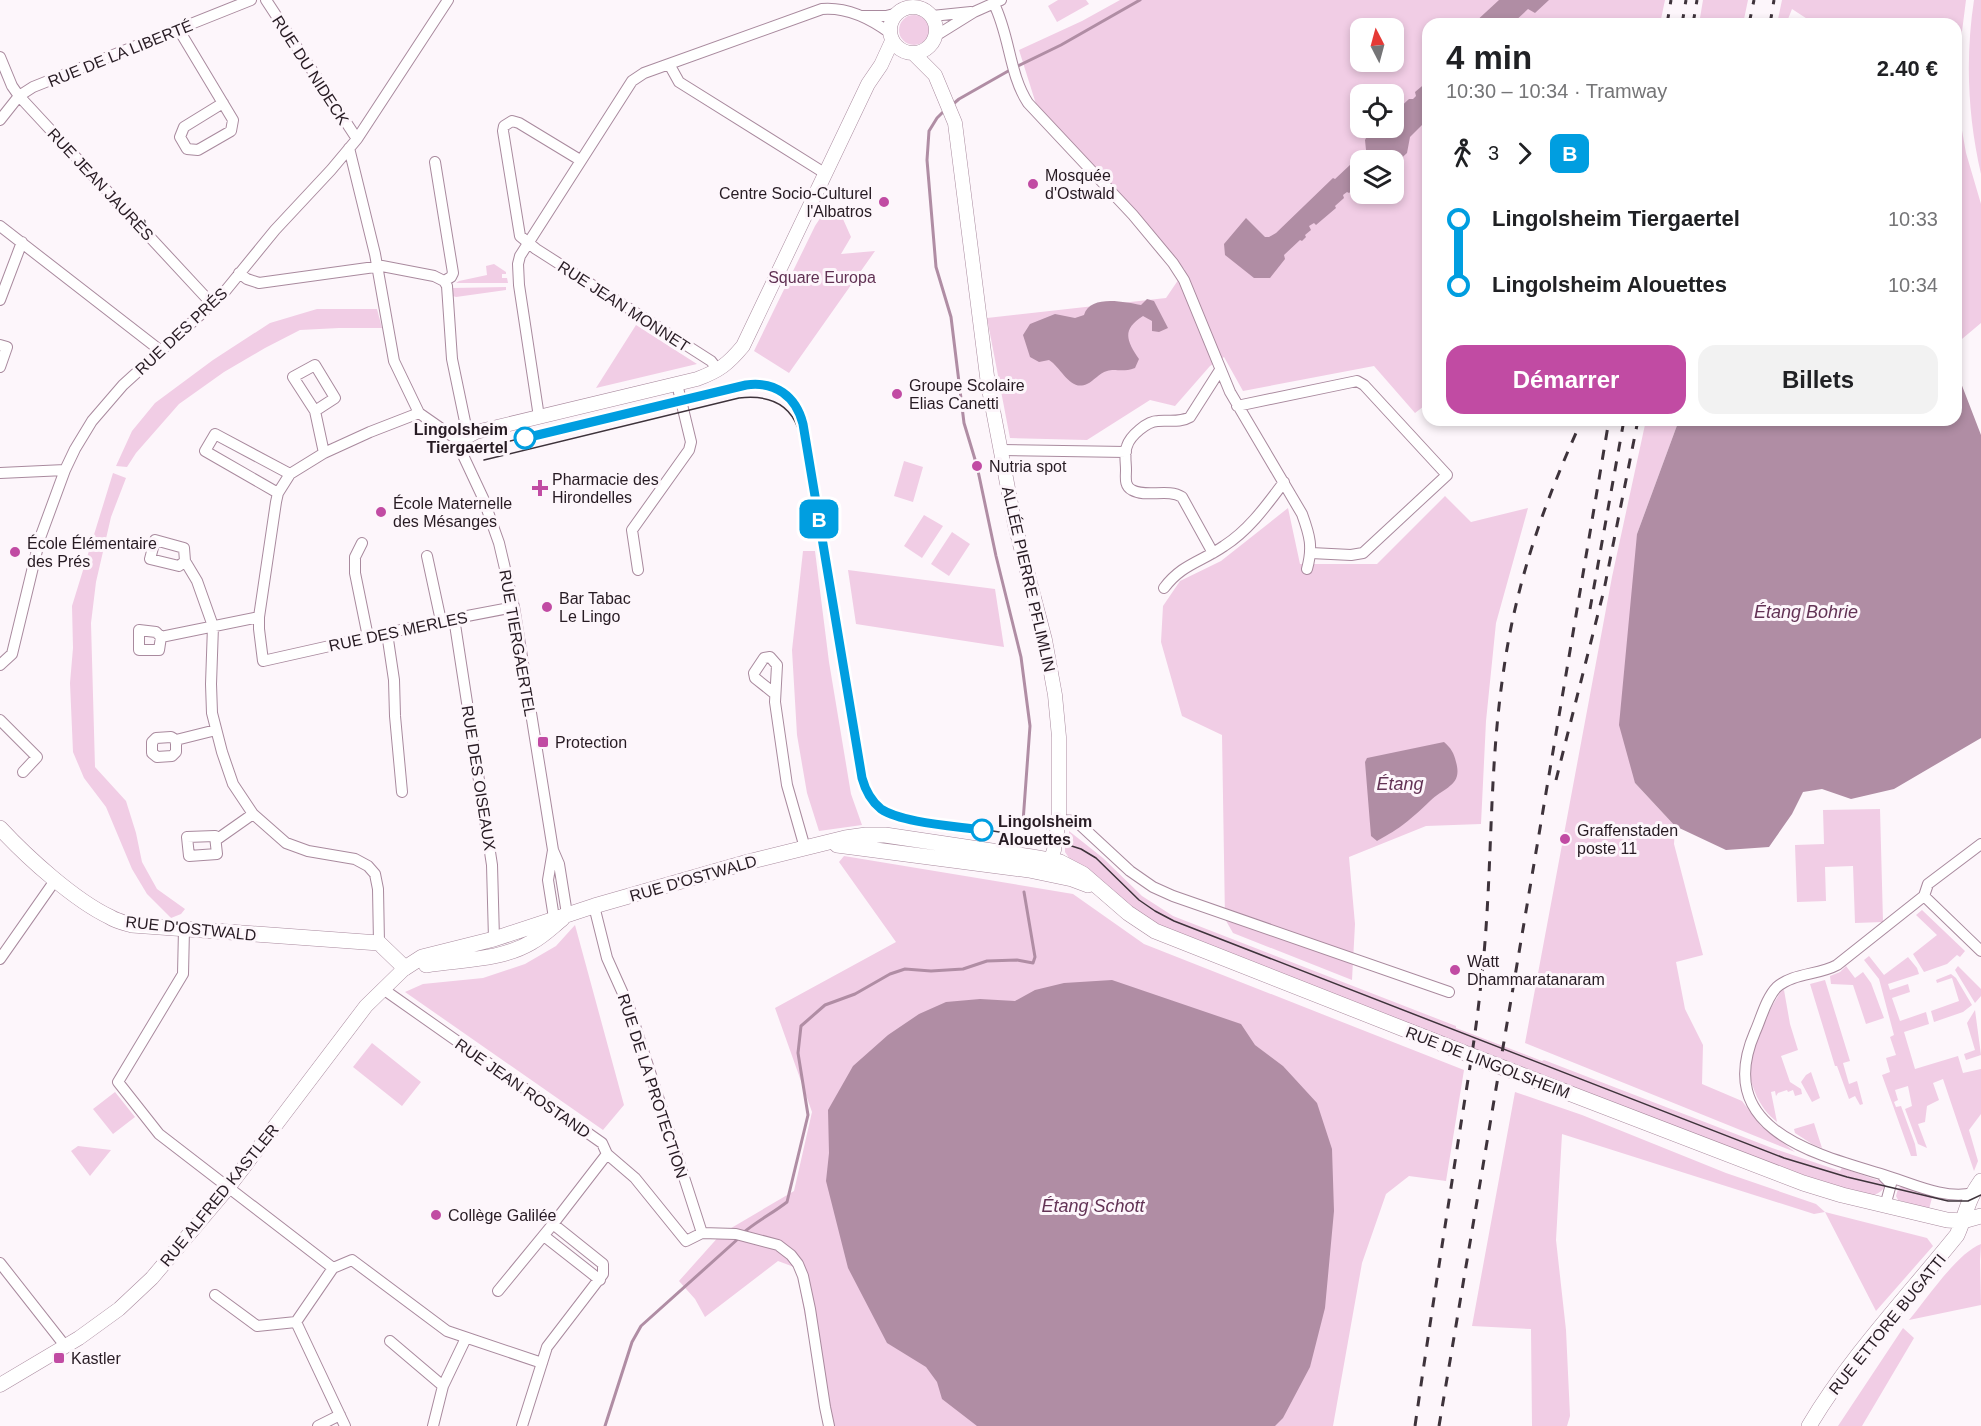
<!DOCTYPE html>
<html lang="fr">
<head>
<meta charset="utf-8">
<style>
  :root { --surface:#fff; --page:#f2f2f2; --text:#202124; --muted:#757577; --accent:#c14ba3 }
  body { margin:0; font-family:Helvetica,sans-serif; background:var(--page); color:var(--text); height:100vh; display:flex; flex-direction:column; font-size:22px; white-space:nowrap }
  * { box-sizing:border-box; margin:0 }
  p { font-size:20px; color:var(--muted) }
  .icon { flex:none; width:33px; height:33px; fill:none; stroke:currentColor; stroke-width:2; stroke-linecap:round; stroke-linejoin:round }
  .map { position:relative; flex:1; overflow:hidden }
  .side { position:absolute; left:1422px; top:18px; width:540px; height:408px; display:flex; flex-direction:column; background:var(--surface); border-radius:18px; box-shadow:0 3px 9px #0003 }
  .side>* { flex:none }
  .badge { padding:0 12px; border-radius:9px; font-size:21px; line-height:39px }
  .needle { width:39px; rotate:354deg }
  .fabs { position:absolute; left:1350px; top:18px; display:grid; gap:12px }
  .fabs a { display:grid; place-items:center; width:54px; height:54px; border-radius:12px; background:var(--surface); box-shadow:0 3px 9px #0003; font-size:30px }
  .map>.badge { position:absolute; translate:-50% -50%; box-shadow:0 0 0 3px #fff }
  .legs { display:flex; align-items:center; gap:9px; height:66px; padding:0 24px; font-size:20px }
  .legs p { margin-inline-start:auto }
  .overview { display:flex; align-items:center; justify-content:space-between; height:102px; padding:0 24px }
  h1 { font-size:33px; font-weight:700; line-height:45px }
  .button { display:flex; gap:12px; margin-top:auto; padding:12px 24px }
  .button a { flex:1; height:69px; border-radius:18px; background:var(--accent); color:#fff; font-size:24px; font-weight:700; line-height:69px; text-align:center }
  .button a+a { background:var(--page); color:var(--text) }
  ul { padding:0 24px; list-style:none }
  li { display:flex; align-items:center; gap:21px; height:66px; font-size:22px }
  li i { display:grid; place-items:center; width:9px; height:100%; margin:0 8px; background:currentColor }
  li i::after { content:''; width:15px; height:15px; margin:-8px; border:4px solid; border-radius:50%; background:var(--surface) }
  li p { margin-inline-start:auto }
  li:first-child i { background:linear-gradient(#0000 50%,currentColor 0) }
  li:last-child i { background:linear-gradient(currentColor 50%,#0000 0) }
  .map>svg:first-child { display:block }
</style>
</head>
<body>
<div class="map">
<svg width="1981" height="1426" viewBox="0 0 1981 1426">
  <rect width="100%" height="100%" fill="#fdf6fb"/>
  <!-- green -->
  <path fill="#f1cde5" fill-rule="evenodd" d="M1058,0H1086L1089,4L1057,22L1048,6Z
    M1120,0H1665L1660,24H1428V403L1415,413L1374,366L1243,391L1224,357L1210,366L1175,406L1150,400L1087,440L1010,438L987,318L1166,298L1185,270L1036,104L1019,50L1082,21ZM1360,28H1394V62H1360ZM1360,94H1394V128H1360ZM1360,160H1394V194H1360Z
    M1703,0H1748L1743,24H1699Z
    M1782,0H1966L1959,55L1960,119L1966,153L1981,204V323L1956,344V24H1815L1792,9L1786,24H1777Z
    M1974,0H1981V174C1968,117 1965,59 1974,0Z
    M899 30a15 15 0 1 1 30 0a15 15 0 1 1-30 0Z
    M828,206L843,219L851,237L841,254L875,251L789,373L754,351L815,226Z
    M494,264L506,272V274H502V278H507L508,283H456L459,281L487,275L486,266Z
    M506,287V290L456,297L453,296L452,288Z
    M317,309H377L382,328H339L300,330L265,348L224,372L179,404L136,453L127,467L116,466L132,431L155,403L213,360L270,323Z
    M636,325L697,364L596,388Z
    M1646,420H1679L1637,534L1635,783L1675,826L1674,844L1703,955L1676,962L1685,1009L1703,1045L1702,1084L1742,1101L1761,1126L1795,1152L1525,1043L1612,577Z
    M904,461L923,467L913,502L894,496Z
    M113,473L126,478L111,517L96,582L91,623L95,767L126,801L136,833L142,862L157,889L185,909L181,914L171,918L147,894L132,869L106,807L84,778L73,752L70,683L73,648L72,606Z
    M1445,496L1471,522L1528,508L1496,623L1486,721L1481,824L1426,826L1349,857L1355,924L1352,980L1233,933L1225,919L1222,735L1182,716L1161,642L1163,606L1180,581L1221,561L1288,508L1300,564H1377Z
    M924,515L943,526L922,558L904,546Z
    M952,532L970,544L949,576L931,564Z
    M803,551H815L829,662L851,794L862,825L819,831L807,793L797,735L792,650Z
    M848,570L995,589L1004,647L856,624Z
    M1880,809L1883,922L1855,923L1853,866L1825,867L1826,901L1797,902L1795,845L1824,844L1823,810Z
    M1069,831L1103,858L1142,896L1173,916L1456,1026V1028L1542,1061L1544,1060L1772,1148L1840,1171L1842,1168L1880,1181L1885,1183C1885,1189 1879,1194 1873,1195L1812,1180L1180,937L1142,917L1071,861L1065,852V841H1069Z
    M844,856L1073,894L1144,944L1464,1070L1446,1181L1409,1176L1386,1194L1362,1263L1333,1426H825L798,1278L794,1267L778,1261L705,1317L695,1299L679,1281L721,1234L794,1191L812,1112L775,1008L896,942L839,862Z
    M1922,910L1965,951L1960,957L1957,955L1947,964L1924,972L1913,954L1937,935L1916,915Z
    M575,925L624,1105L603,1130L405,992L423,984L483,978L525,964L556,946Z
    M1869,956L1884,975L1908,957L1917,968L1919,974L1888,984L1890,990L1908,984L1910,992L1892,998L1900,1021L1926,1012L1929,1024L1904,1032L1915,1069L1958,1056L1963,1073L1981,1069V1114L1969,1130L1978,1161L1974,1171L1943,1079L1933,1083L1939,1100L1927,1106L1925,1122L1918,1124L1927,1148L1918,1144L1905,1109L1912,1106L1908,1086L1895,1090L1898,1100L1894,1102L1896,1107L1901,1106L1915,1144L1917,1156H1911L1882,1075L1890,1072L1886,1058L1896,1055L1890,1037L1894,1035L1879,979L1864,960Z
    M1846,966L1855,978L1863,972L1871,983L1884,1018L1866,1024L1853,985L1831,984L1830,976L1840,972Z
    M1958,966L1981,989V996L1975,1003L1955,970Z
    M1951,974L1956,978L1972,1005L1963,1012L1934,1022L1931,1011L1959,1001L1952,978L1937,983L1936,980Z
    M1825,980L1850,1061L1843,1063L1849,1084L1857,1081L1863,1104L1860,1105L1855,1096L1849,1099L1837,1066H1835L1810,984Z
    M1784,990L1790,1024L1798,1050L1781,1056L1790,1082L1801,1089L1802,1094L1795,1096L1793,1090L1788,1092L1787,1090L1778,1093L1776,1096L1775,1091L1771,1092L1777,1122C1767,1114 1763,1108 1757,1097C1753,1087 1748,1075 1749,1065C1753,1039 1768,1013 1781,991Z
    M1975,1010L1981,1055L1966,1060L1964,1054L1975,1050L1967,1023Z
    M372,1043L421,1082L402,1106L353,1067Z
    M1811,1072L1820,1098L1812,1102L1801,1082L1806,1075Z
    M115,1092L135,1117L113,1134L93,1109Z
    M1515,1092L1582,1115L1726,1173L1816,1204L1825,1212L1927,1238L1933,1246L1876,1311L1825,1212L1814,1214L1562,1134L1556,1240L1566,1330L1570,1416L1567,1426H1532L1531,1329L1472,1326Z
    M1814,1123L1822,1148L1812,1144L1795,1133L1794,1129Z
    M78,1146L111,1150L90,1176L71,1151Z
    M1902,1186L1933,1194L1929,1209L1898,1200L1896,1196L1898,1189Z
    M1981,1244L1980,1261L1981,1305L1909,1320C1926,1300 1957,1253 1981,1244Z
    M1903,1328L1914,1338L1862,1426H1838Z"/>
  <!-- water -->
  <path fill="#b08da4" d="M1499,0H1549L1535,13L1528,9L1512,24H1473Z
    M1428,81V119L1410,137L1407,153L1394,165V160H1360V184L1349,193L1347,192L1343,195L1344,198L1335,206L1336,208L1316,225L1314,223L1309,226L1311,230L1305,235L1306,237L1302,241L1300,240L1284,255L1285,259L1270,278H1254L1225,255L1224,244L1246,218L1265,237H1269L1276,233L1333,178L1335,179L1366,150L1365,140L1371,128H1394V113L1409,99H1413L1416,96L1415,92Z
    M1147,299L1154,301L1168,328L1159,332L1152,331V321L1143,316C1121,330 1127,341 1139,359L1135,368C1121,373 1116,368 1107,371C1099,373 1094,381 1087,384C1070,392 1062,368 1049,360L1039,362L1030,357L1023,335L1030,324L1055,314L1075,318L1084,315C1090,294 1125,302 1141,305Z
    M1956,370L1981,435V738L1894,789L1851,799L1822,789L1803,792L1792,814L1769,847L1726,850L1675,826L1635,783L1619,725L1637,534L1679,420H1956Z
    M1444,742C1451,748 1454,753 1456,762C1463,786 1444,787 1430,801C1410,820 1401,828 1377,841L1371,836L1365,762L1367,758Z
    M1112,980L1241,1024L1255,1045L1283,1066L1317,1103L1332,1149L1334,1211L1325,1308L1310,1367L1283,1418L1275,1426H977L942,1399L937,1382L926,1367L887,1343L848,1268L826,1181L829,1153L828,1110L853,1066L888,1035L919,1014L946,1002L980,999L1015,1001L1035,990L1064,983Z"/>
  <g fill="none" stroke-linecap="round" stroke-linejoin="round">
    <!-- stream -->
    <path stroke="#b08da4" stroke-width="3" d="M1016,67L1061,45L1140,0
      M952,105L959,99L1010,70
      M944,111L937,118L929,131L927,160L936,267L951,317L964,423L977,466L996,556L1021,657L1030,726L1023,822
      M743,1233C757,1221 773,1213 787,1202L808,1115L798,1053L801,1026L825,1005L855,994L890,974L905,969L931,971L963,969L987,961L1017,960L1033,963L1035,957L1024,892
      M605,1426L632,1342L641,1326L739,1238"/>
    <!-- minor casing -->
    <g stroke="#a98a9e" stroke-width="12">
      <path id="minor" d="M266,0L357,139
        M994,4C1010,36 1009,74 1028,103L1133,215L1173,263L1184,280L1230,392L1302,514C1310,536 1313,547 1307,569
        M861,16H886L898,13
        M932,16L971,12
        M179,30L233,120L231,131L198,150L187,149L180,137L184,127L223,103
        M937,35L974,12L1001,0
        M0,57L12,86L19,96L212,304
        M669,64L679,82L826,174
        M0,120L19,96L33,87L251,0
        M349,148L375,254L394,361L419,413L462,443L461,451L483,498L499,543L514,607L553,850L559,864L567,914
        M580,160L519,123L512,121L504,126L503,131L520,236L536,249L711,361L718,370
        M435,162L453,273L451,277L444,281
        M0,226L161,351
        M239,273L247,279L259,283L382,266L434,276L444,281L447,286L452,359L468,436
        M0,300L22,242
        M0,345L7,347L0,367
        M315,365L335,398L315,411L293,377Z
        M1237,406L1357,381L1364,385L1447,475L1363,553L1351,555L1311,553
        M315,411L324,453
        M539,417L519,285L518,264L520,256L632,81L644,73L822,9C846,7 871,19 890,33
        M1001,450L1126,452
        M0,473L65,470
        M278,493L205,451L215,434L290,474
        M362,543L355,557V573L368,637
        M1213,553L1182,497C1168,488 1146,498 1132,490C1124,486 1126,477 1126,470C1126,462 1124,453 1127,446C1130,436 1147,421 1158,421C1169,420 1180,423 1190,417L1220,370
        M427,556L441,621
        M185,561L179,566L150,559L155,540L184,548L185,561L197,581L213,626L211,684L212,713L222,752L233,784L253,814L286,843L308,851L355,859L368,866L375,874L378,889L379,943
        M638,570L632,530L689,450L691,442L677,384
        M1164,588C1182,564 1201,562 1224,546C1249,530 1266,506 1284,482
        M259,617V629L263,661L441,621L514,607
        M454,618L492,865L494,939
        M139,630L156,632L161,637L159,650H139Z
        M387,633L394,680L395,716L402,792
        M161,637L259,617L276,502L278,493L290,474L324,453L370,432L419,413
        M0,665L12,654L40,538L65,470L75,449L92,421L123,385L222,295L275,230L331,170L357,139L448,0
        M775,694L755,678L754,673L764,658L770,657L777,665L775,702L787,785L805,848
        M0,720L37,757L23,772
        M171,737L176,740V752L172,756L157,757L152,753V742L156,738Z
        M176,740L216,730
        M1059,820L1076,821L1130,871L1153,887L1173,896L1449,992
        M215,836L217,854L189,856L187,837Z
        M216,840L253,814
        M553,850L548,880L554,918
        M1924,896L1837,965C1819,975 1793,973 1777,987C1766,998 1761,1019 1755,1032C1713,1129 1814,1154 1884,1175C1911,1183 1944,1200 1973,1193
        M1924,896L1928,884L1981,844
        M1924,896L1981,951
        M594,906L607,958L629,1007L702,1233
        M184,929L183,974L118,1082L159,1134L333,1268L352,1260L447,1331L542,1363
        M0,959L56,879
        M383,989L602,1143L607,1154L635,1178L686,1241L702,1233L736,1234L778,1245L791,1255L798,1264L803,1276L810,1309L825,1407L829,1426
        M1883,1176L1891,1184L1885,1206
        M544,1236L600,1280
        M0,1263L66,1347
        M333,1268L296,1322L345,1426
        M498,1291L553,1224L607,1154
        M215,1295L257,1326L296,1322
        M390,1341L443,1386
        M318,1426L340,1415
        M433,1426L443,1386L466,1338
        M522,1426L547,1347L603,1274V1264L553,1224"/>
    </g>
    <!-- tertiary casing -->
    <g stroke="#a98a9e" stroke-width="15">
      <path id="tertiary" d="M890 30a23 23 0 1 1 46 0a23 23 0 1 1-46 0Z
        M914,54L935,75L955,123L988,384L1015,525L1045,640L1055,695L1059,737V820L1054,850L1047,871
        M462,443L468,436L476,432L697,379C719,371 728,364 743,346L868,84L881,65L892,41
        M0,1385L79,1338L119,1309L152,1278L228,1188L366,1006L405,968"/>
    </g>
    <!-- secondary casing -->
    <g stroke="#a98a9e" stroke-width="16">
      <path id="secondary" d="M0,828C27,857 74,900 110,917C116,921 125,923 132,925L379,943L405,968
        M837,845L1029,870L1072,879L1088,885
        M426,965C461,959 500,961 532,942C543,936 552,927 562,919
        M405,968L422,957L494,939L594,906L748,862L845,838L866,835H885L1032,857L1060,862L1083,874L1128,913L1155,931L1462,1052
        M1527,1077L1803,1183L1842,1195L1947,1220L1963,1221L1981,1216
        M1809,1426C1850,1357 1907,1297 1957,1235C1966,1215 1967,1200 1981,1181"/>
    </g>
    <!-- minor -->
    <use href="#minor" stroke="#fff" stroke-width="10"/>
    <!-- tertiary -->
    <use href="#tertiary" stroke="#fff" stroke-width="14"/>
    <!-- secondary -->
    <use href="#secondary" stroke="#fff" stroke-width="15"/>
    <!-- tram -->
    <path stroke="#3e333b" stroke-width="1.5" d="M481,448L746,385C774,381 796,396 803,424L862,778L865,787L876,804L889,813L899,816L1056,841L1081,849L1096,858L1139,900L1155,911L1174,921L1784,1158L1847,1177L1948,1201H1968L1981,1195
      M484,460L739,398C765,395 788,401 798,428"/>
    <!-- rail -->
    <path stroke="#3e333b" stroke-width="3" stroke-dasharray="10 10" stroke-linecap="butt" d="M1667,24L1671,0
      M1682,24L1686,0
      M1693,24L1697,0
      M1749,24L1754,0
      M1770,24L1774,0
      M1590,609L1624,420
      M1556,780L1604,590L1638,420
      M1415,1426C1429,1329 1444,1233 1459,1136C1467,1085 1476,1034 1481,983C1493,881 1488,777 1503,675C1515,585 1544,502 1582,420
      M1439,1426L1609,420"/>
    <!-- secondary-bridge casing -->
    <g stroke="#a98a9e" stroke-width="16" stroke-linecap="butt">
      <path id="secondary-bridge" d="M1462,1052L1527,1077"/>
    </g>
    <!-- secondary-bridge -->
    <use href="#secondary-bridge" stroke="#fff" stroke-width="15"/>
  </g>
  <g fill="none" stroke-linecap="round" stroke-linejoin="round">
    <!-- line-1 casing -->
    <g stroke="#fff" stroke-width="14">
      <path id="line-1" d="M525,438L746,385C775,381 796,396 803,424L862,778C865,789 871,801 881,809C902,823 955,826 982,830"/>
    </g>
    <!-- line-1 -->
    <use href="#line-1" stroke="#009ee0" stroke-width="9"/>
  </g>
  <!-- markers -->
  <g fill="#c14ba3" stroke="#fdf6fb" stroke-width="2">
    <circle cx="1033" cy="184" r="6"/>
    <circle cx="884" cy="202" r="6"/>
    <circle cx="897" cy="394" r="6"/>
    <circle cx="977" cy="466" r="6"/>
    <path d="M537 479h6v6h6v6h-6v6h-6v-6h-6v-6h6z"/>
    <circle cx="381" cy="512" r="6"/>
    <circle cx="15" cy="552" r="6"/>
    <circle cx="547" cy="607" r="6"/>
    <rect x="537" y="736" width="12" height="12" rx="3"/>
    <circle cx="1565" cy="839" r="6"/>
    <circle cx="1455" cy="970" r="6"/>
    <circle cx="436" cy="1215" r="6"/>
    <rect x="53" y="1352" width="12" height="12" rx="3"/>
  </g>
  <g fill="#fff" stroke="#009ee0" stroke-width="3">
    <circle cx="525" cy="438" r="10"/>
    <circle cx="982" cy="830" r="10"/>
  </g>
  <g text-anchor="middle" stroke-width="6" stroke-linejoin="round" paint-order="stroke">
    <!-- street labels -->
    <g font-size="16" fill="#271b23" stroke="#fdf6fb">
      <text transform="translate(120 53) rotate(-22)" y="6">RUE DE LA LIBERTÉ</text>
      <text transform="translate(311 70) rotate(57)" y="6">RUE DU NIDECK</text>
      <text transform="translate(101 184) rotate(47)" y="6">RUE JEAN JAURÈS</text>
      <text transform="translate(624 306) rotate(33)" y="6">RUE JEAN MONNET</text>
      <text transform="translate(181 331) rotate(-43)" y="6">RUE DES PRÉS</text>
      <text transform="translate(1029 579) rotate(77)" y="6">ALLÉE PIERRE PFLIMLIN</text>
      <text transform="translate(398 631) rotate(-12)" y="6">RUE DES MERLES</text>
      <text transform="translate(518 643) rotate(80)" y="6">RUE TIERGAERTEL</text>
      <text transform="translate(479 778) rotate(81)" y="6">RUE DES OISEAUX</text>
      <text transform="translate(693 878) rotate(-16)" y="6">RUE D'OSTWALD</text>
      <text transform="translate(191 928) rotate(6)" y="6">RUE D'OSTWALD</text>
      <text transform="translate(1488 1062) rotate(21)" y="6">RUE DE LINGOLSHEIM</text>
      <text transform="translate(653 1086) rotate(72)" y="6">RUE DE LA PROTECTION</text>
      <text transform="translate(523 1088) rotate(35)" y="6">RUE JEAN ROSTAND</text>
      <text transform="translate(219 1195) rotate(-51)" y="6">RUE ALFRED KASTLER</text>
      <text transform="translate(1887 1324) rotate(-51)" y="6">RUE ETTORE BUGATTI</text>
    </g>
    <!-- poi labels -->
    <g font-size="16" fill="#271b23" stroke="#fdf6fb" text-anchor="start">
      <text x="1045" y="181">Mosquée<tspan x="1045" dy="18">d'Ostwald</tspan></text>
      <text x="872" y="199" text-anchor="end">Centre Socio-Culturel<tspan x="872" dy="18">l'Albatros</tspan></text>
      <text x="909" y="391">Groupe Scolaire<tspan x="909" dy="18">Elias Canetti</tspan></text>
      <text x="989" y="472">Nutria spot</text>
      <text x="552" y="485">Pharmacie des<tspan x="552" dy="18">Hirondelles</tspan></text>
      <text x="393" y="509">École Maternelle<tspan x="393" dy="18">des Mésanges</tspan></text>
      <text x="27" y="549">École Élémentaire<tspan x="27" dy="18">des Prés</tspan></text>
      <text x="559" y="604">Bar Tabac<tspan x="559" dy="18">Le Lingo</tspan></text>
      <text x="555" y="748">Protection</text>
      <text x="1577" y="836">Graffenstaden<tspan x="1577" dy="18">poste 11</tspan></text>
      <text x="1467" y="967">Watt<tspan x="1467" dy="18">Dhammaratanaram</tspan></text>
      <text x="448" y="1221">Collège Galilée</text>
      <text x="71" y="1364">Kastler</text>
    </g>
    <!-- park labels -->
    <g font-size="16" fill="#603153" stroke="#fdf6fb">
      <text x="822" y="283">Square Europa</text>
    </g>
    <!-- stop labels -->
    <g font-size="16" font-weight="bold" fill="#271b23" stroke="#fdf6fb" text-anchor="end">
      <text x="508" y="435">Lingolsheim<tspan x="508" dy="18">Tiergaertel</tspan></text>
      <text x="998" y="827" text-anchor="start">Lingolsheim<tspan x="998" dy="18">Alouettes</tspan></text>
    </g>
    <!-- water labels -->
    <g font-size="18" font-style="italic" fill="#633355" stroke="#fdf6fb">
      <text x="1806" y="618">Étang Bohrie</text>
      <text x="1400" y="790">Étang</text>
      <text x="1093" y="1212">Étang Schott</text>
    </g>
  </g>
</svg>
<div class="fabs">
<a><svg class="needle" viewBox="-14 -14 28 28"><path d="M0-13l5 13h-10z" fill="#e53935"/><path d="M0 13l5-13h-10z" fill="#757577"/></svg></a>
<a><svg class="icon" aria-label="locate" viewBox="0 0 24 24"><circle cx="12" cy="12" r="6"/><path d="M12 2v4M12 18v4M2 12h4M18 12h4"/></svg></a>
<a><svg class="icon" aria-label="layers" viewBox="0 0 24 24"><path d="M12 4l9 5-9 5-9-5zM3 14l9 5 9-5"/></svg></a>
</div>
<b class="badge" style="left:819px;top:519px;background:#009ee0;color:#fff">B</b>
<section class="side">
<div class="overview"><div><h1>4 min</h1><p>10:30 – 10:34 · Tramway</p></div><b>2.40 €</b></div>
<div class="legs"><svg class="icon" aria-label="walk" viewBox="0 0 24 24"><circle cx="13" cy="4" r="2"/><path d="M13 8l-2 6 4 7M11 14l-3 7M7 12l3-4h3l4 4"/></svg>3<svg class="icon" aria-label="forward" viewBox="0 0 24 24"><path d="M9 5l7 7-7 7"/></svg><b class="badge" style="background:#009ee0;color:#fff">B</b></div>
<ul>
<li><i style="color:#009ee0"></i><b>Lingolsheim Tiergaertel</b><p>10:33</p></li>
<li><i style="color:#009ee0"></i><b>Lingolsheim Alouettes</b><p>10:34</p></li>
</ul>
<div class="button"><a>Démarrer</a><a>Billets</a></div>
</section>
</div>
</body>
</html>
